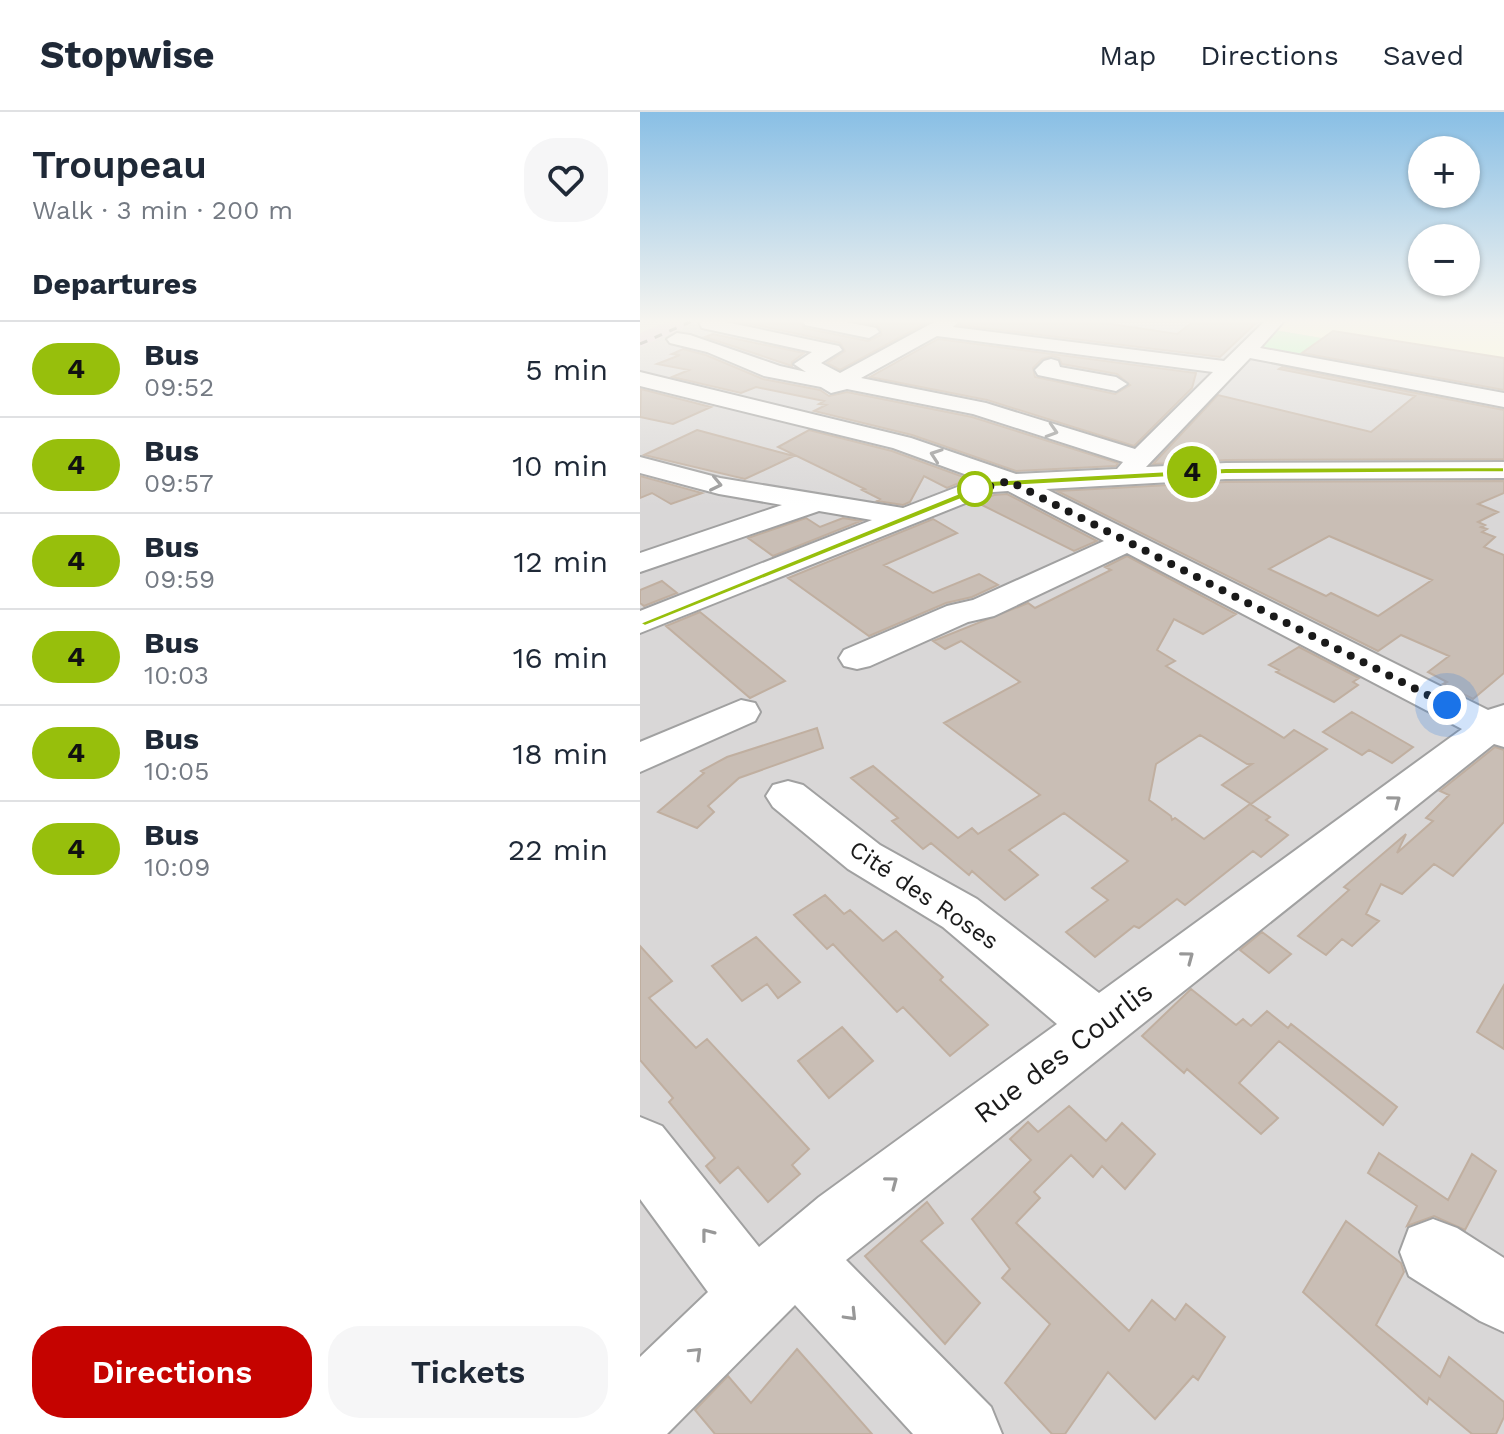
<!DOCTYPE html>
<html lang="en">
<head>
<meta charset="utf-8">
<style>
  :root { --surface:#fff; --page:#f6f6f7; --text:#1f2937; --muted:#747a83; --line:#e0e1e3; --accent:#c50300 }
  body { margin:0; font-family:"Work Sans",sans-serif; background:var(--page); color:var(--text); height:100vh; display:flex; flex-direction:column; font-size:30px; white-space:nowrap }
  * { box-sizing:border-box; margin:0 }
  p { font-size:26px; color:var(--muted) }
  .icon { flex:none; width:44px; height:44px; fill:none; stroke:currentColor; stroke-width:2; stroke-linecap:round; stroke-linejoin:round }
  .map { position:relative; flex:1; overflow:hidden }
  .side { display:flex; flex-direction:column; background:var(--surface); width:640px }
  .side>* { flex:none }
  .badge { padding:0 16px; border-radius:26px; font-size:28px; line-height:52px }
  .tools { position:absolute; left:768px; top:24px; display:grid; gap:16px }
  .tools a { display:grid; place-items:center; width:72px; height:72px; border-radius:50%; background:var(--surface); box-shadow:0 2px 6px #0004; font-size:40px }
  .you { position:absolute; width:40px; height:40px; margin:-20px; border:6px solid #fff; border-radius:50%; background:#1a73e8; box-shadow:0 0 0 12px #1a73e833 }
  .map>.badge { position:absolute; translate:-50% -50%; box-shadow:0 0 0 4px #fff }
  h2 { padding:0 32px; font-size:30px; line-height:72px }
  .round { display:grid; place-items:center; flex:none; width:84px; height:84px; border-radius:32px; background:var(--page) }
  .headline { display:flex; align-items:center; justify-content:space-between; height:136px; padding:0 32px }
  h1 { font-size:38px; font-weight:600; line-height:60px }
  .primary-button { display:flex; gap:16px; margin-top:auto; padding:16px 32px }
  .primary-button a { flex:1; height:92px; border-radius:32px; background:var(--accent); color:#fff; font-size:32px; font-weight:600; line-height:92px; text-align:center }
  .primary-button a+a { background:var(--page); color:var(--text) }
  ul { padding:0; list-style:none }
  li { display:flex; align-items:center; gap:24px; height:96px; padding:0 32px; border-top:2px solid var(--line) }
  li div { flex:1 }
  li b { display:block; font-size:30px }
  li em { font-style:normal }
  li .badge { min-width:88px; font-weight:700; text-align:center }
  header { display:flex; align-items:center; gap:48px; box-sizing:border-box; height:112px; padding:0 40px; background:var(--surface); border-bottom:2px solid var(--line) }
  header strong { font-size:38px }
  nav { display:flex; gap:44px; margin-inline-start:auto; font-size:28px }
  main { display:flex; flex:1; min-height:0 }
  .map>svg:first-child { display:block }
</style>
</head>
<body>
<header>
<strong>Stopwise</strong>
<nav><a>Map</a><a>Directions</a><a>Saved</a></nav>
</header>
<main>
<section class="side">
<div class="headline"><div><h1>Troupeau</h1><p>Walk · 3 min · 200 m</p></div><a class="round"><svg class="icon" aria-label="heart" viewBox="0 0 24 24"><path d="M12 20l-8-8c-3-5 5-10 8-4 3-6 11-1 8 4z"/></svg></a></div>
<h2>Departures</h2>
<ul>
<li><span class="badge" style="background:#97bf0c;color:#111">4</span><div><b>Bus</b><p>09:52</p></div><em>5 min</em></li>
<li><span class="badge" style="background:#97bf0c;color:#111">4</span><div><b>Bus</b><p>09:57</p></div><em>10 min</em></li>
<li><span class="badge" style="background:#97bf0c;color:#111">4</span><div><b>Bus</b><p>09:59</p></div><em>12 min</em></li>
<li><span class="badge" style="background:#97bf0c;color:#111">4</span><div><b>Bus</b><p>10:03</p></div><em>16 min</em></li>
<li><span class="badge" style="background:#97bf0c;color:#111">4</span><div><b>Bus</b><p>10:05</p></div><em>18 min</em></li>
<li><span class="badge" style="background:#97bf0c;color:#111">4</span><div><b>Bus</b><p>10:09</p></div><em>22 min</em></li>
</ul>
<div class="primary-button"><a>Directions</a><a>Tickets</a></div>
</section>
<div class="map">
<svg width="864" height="1322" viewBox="0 0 864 1322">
  <rect width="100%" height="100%" fill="#ede9de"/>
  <!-- residential -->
  <path fill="#d9d7d7" d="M59,209H864V1322H0V235Z"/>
  <!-- industrial -->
  <path fill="#e7d0e2" d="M29,209H59L0,235V221Z"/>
  <!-- education -->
  <path fill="#feffd6" d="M643,209H840L864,212V263L748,237L634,218Z"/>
  <!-- park -->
  <path fill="#b5febc" d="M634,218L681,226L662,244L618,236Z"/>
  <!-- building -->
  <path fill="#c9beb5" stroke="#c0afa0" stroke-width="2" fill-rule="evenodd" d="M105,209H160L164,216L228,229L241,223V218L237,213L216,209H290L200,258L187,251L205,239L200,231L102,210Z
    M322,209H451L537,222L554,209H618L580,245L319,213Z
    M693,219L864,246V278L662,241Z
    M73,222L164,241L152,250V254L65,225Z
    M298,227L556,261L552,276L494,334L347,288L230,265ZM412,244L419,246L422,252L477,262L490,273L475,282L395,265L393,256L402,247Z
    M43,237L66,243L123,267L180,278L189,284L207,280L332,305L478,351L476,354L376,359L272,323L174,299L186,293L179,292L184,289L116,275L101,281L32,265L49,258L17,252L40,243L32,242Z
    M642,255L864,298V347L586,348L513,352L578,283L731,320L775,284L639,257Z
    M1,277L71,295L33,312L0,305Z
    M57,318L154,344L105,367L4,343Z
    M169,318L252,339L329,367L307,376L284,364L270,390L263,393L237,389L240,387L222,378L225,377L138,335Z
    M0,364L62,381L31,392L12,381L0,386Z
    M864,369V381L838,392L858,400L838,410L845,413L841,415L847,417L842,420L855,425L844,435L864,443V561L833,587L803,572L807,570L788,560L809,544L761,523L738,539L417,379L586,370ZM689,424L792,468L738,504L691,481L686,484L629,457Z
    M367,382L457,429L434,439L336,390L354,383Z
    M166,406L180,415L203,406L221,409L133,444L108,426Z
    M293,407L317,421L244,453L293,481L339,462L358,473L332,485L306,491L229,524L148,466Z
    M487,444L596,502L563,522L534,507L517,538L535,549L526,554L644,626L654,618L687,637L611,692L582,673L612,652H607L560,623L516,652L509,688L531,704L532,708L535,706L564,727L610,692L630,705L626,708L648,723L621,745L613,739L545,793L537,787L499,816L494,814L455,845L426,820L468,788L452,776L488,749L424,701L369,738L398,763L365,788L332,759L329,763L291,731L283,737L252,709L258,706L211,666L233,654L318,726L332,716L338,722L400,683L304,611L380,570L321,529L305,537L293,529L388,491L395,496L471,458L465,455Z
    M22,469L37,481L4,494L0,491V478Z
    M60,500L145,569L110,586L26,514Z
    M659,535L719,566L713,570L718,573L694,590L636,560L639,558L629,553Z
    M712,600L773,635L752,651L729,638L722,643L683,620Z
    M177,616L183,636L99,666L68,694L74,700L57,716L18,700L64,661L61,659L87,645Z
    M855,635L864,638V710L813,764L794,752L762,782L741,772L726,802L739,809L712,834L702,827L686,843L658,824L709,778L704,775L766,722L757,741L793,709L786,706L809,683L800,679Z
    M185,783L204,802L210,798L243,829L256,819L303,865L300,868L348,913L310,944L263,895L257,900L193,832L187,837L154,803Z
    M622,820L651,842L629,861L600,838Z
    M116,825L160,870L138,886L127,872L102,889L72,854Z
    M0,834L32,869L9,886L56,936L67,927L169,1037L152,1053L160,1062L128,1090L98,1055L80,1071L66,1054L75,1046L29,990L33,986L0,948Z
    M864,873V937L837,920Z
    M551,877L596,913L603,907L611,914L627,899L648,916L651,912L757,995L743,1013L639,929L599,971L638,1006L621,1022L547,957L544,961L502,924Z
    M202,915L233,949L189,986L158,949Z
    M429,994L466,1029L482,1011L515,1042L485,1077L462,1054L453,1065L431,1043L394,1080L400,1086L376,1111L489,1219L512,1188L535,1208L546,1192L585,1225L558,1268L553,1264L515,1307L468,1260L425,1322H412L365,1271L410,1212L362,1166L370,1157L332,1107L391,1048L370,1027L388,1010L398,1020Z
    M739,1041L808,1088L832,1042L856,1059L825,1118L794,1104L767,1114L777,1094L728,1061Z
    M287,1090L303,1111L281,1129L340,1191L305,1232L225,1144Z
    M706,1109L761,1151L764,1160L736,1213L800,1265L809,1245L864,1290V1305L856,1322H832L789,1286L787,1292L663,1180Z
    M157,1237L232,1322H75L55,1298L88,1264L111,1291Z"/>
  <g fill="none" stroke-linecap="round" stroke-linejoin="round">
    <!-- minor casing -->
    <g stroke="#a1a1a1" stroke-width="4">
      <path id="minor" d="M62,209H81L199,234L202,238L181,251L200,261L296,209H319L313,215L584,249L625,209H644L620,236L864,281V295L610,246L506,355L586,351L864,350V366L586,367L406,377L848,598L864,593V635L854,632L206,1148L351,1295L362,1322H273L155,1193L27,1322H0V1245L68,1180L0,1087V1005L22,1014L119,1135L179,1085L417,912L303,815L208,757L133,695L126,684L133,673L148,669L163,673L240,733L337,787L459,881L822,617L487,441L354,504L328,510L230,554L217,557L204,554L199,546L204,538L307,494L333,488L464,429L368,379L353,380L0,521V499L232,408L179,399L0,460V441L142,393L79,382L0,361V345L80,366L263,396L338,367L253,336L0,274V260L271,326L376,362L477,357L483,350L333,302L207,277L191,281L181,275L124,264L67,240L30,231L27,227L37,221L50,223L140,254L166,260L154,252L172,240L62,216L60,212ZM297,224L573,260L495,337L346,291L221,266Z
        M163,209H201L236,216L239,220L229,226L165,213Z
        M411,247L418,249L420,255L476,265L487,272L476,279L398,263L395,258L404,249Z
        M101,588L115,591L120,600L115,609L0,660V630Z
        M793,1107L817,1116L864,1146V1220L840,1209L769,1164L760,1140L769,1116Z"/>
    </g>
    <!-- minor -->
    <use href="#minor" fill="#fff" fill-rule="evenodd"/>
    <!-- rail -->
    <path stroke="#686868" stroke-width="3" stroke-dasharray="8 8" stroke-linecap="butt" d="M0,232L52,209"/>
  </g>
  <!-- one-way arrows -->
  <defs><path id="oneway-chevron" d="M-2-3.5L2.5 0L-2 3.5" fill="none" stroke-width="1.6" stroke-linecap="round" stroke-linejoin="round" transform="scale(2)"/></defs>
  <g stroke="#989898">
    <use href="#oneway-chevron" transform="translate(412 319) rotate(17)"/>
    <use href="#oneway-chevron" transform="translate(296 343) rotate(-161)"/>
    <use href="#oneway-chevron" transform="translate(76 372) rotate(12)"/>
    <use href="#oneway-chevron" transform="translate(755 689) rotate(-37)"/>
    <use href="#oneway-chevron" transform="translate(548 845) rotate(-37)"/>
    <use href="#oneway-chevron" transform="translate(252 1070) rotate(-37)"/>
    <use href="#oneway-chevron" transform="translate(67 1122) rotate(-128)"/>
    <use href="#oneway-chevron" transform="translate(211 1203) rotate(46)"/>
    <use href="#oneway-chevron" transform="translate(56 1241) rotate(-44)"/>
  </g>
  <!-- sky -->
  <linearGradient id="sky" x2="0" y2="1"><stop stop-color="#89bfe5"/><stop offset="0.53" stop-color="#f7f5f0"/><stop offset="1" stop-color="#f7f5f0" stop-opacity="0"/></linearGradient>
  <rect width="864" height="394" fill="url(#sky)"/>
  <!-- line -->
  <path fill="#97bf0c" stroke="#fff" stroke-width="2" d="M864,355V360L586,362L351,375L5,514L0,511L349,369L586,356Z"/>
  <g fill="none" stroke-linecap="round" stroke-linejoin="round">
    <!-- walk -->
    <path stroke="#1a1a1a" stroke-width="8" stroke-dasharray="0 14.4" d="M335,377L329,380L369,369L807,593"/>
  </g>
  <!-- markers -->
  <circle fill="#fff" stroke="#97bf0c" stroke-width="4" cx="335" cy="377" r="16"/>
  <g text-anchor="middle" stroke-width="8" stroke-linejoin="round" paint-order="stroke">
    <!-- street labels -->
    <g font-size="24" fill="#1a1a1a" stroke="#fff">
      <text transform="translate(284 783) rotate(34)" y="8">Cité des Roses</text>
    </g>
    <!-- near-street labels -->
    <g font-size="28" fill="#1a1a1a" stroke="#fff">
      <text transform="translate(423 940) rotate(-37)" y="10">Rue des Courlis</text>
    </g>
  </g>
</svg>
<div class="tools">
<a>+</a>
<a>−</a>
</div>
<div class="you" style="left:807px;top:593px"></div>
<b class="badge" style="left:552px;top:360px;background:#97bf0c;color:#111">4</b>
</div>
</main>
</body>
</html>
